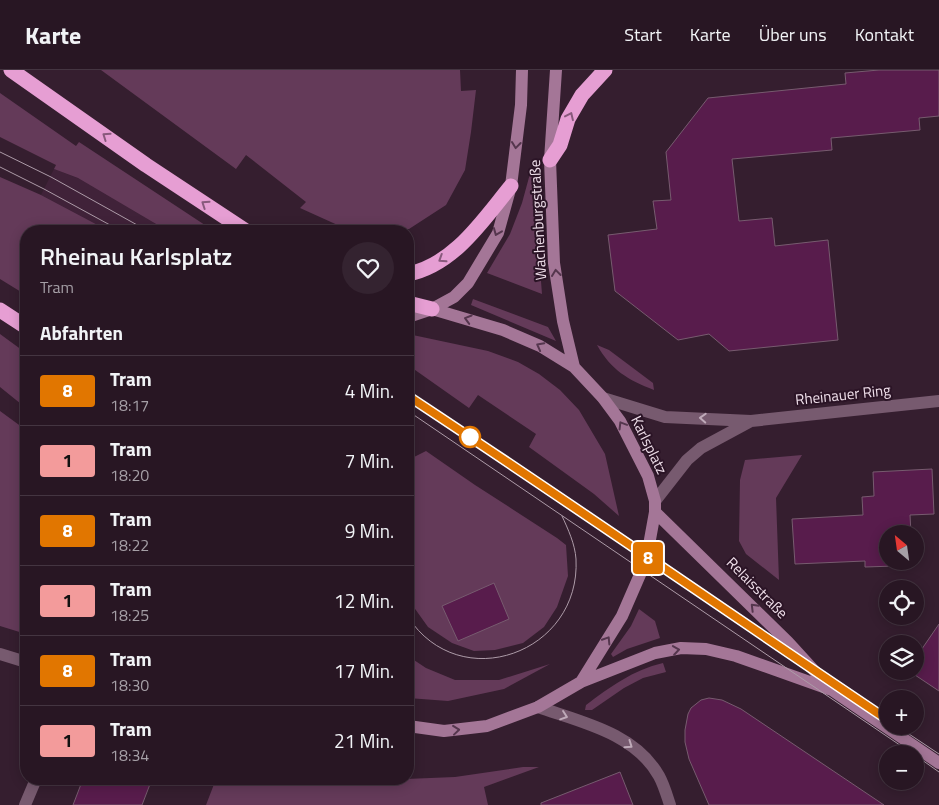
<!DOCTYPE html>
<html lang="de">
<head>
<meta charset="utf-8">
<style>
  :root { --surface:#281623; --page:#342330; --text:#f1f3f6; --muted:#a59fa6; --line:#443541 }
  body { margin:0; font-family:"Titillium Web",sans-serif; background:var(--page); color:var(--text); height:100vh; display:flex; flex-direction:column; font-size:19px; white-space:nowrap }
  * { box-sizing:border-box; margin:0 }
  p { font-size:16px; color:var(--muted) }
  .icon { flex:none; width:28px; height:28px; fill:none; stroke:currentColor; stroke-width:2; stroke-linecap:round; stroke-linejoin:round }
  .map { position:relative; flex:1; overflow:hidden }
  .panel { position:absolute; left:20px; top:155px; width:394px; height:560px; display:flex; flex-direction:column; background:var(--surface); border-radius:20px; box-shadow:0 2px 12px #0003,0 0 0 1px var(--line) }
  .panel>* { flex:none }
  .badge { padding:0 10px; border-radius:4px; font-size:18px; line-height:32px }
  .needle { width:32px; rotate:331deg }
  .buttons { position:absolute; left:879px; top:455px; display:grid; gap:10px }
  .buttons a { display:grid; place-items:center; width:45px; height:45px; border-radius:50%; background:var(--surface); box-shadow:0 2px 12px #0003,0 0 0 1px var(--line); font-size:25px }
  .map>.badge { position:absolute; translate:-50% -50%; box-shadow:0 0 0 2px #fff }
  h2 { padding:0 20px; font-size:19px; line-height:45px }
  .round { display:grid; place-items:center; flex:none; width:52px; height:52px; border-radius:26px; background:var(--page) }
  .headline { display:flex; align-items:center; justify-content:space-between; height:85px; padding:0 20px }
  h1 { font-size:24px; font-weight:600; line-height:38px }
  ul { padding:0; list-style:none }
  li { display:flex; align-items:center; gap:15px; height:70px; padding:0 20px; border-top:1px solid var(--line) }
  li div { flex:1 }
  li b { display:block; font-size:19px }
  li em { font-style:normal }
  li .badge { min-width:55px; font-weight:700; text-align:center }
  header { display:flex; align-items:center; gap:30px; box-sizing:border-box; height:70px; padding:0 25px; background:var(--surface); border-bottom:1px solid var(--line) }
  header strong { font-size:24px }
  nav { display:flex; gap:28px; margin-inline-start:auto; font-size:18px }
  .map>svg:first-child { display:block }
</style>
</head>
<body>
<header>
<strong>Karte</strong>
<nav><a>Start</a><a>Karte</a><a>Über uns</a><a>Kontakt</a></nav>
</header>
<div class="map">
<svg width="939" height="735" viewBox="0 0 939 735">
  <rect width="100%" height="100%" fill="#351e2f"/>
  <!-- built -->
  <path fill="#402239" d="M54,99L80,109L168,161H109L41,125Z"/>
  <!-- green -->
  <path fill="#643a59" d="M101,0H460L461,21L476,20L471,62L465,100L446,135L409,159L368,161L342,157L300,138L306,132L246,85L236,99Z
    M0,23L76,76L79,72L214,161H168L78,108L54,99L56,95L0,67Z
    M531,100H537V160L542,224L487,203L510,164L522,133Z
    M0,107L41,125L109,161H26V225L0,209Z
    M473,229L548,257L556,271L471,235Z
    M0,264L26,283V338L0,317Z
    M408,264L488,281L518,292L539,304L560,320L579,340L605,384L619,446L594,424L529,377L536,364L478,325L469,338L408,295Z
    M597,275L609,280L653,313L654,320C628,310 611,300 597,275Z
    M0,341L26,360V564L0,556Z
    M426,381L475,415L557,468L566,475L568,506L557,537L544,557L523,573L495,580L474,581L452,573L428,557L408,529V390Z
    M802,385L776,428L779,510L746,484L739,471L740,410L745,390Z
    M639,539L655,551L660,568L627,579L613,587L611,584L631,556Z
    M408,586L426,598L455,610H499L550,594L504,619L448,631L408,628Z
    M663,593L666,602L643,608L624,618L592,640H585L586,635C610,617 633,600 663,593Z
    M523,697H539L484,717L488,735H206L216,709H351L357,711L455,707Z"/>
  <!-- building -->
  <path fill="#581c4c" stroke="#775b6f" d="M879,0H939V46L919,48L920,60L831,68L832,80L732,89L739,151L772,148L775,176L828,170L838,270L729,281L709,264L678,270L615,221L608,165L657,159L653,131L671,130L666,82L708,28L846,14L845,3Z
    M932,399L934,444L910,445L911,464H888V491H901L895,496L865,497V491L795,494L792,449L863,445L862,427L874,426L873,402Z
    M494,513L509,549L458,571L442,536Z
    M939,554V621L909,601H915V589Z
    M709,628L722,630L741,639L884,735H709L689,689L685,672V660L688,644L691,638L701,630Z
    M620,702L633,735H541V733Z
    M83,709H152L142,735H73Z"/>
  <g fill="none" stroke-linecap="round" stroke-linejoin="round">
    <!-- street -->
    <path stroke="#775a6f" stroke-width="12" d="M603,328L665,347L751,351L939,331
      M655,431L687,390L701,378L751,351
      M0,584L26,592
      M538,637C581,652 635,663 659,706C664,715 667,726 670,735
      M25,735L36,709"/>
    <!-- secondary -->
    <path stroke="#a47697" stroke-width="12" d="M556,0L550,90L554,193L563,251L574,297
      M408,247L432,239L454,227L468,213L498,163L511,116L521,35L522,0
      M655,442L788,572L830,618
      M581,612L655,583L681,578L706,579L736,586L832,620L939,693
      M408,656L444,661L487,656L538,637L581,612L622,546L642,500L649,475L655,442V431L648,406L620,351L603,328L574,297L540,276L503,260L432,239"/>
    <!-- highway -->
    <path stroke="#e69ed3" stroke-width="15" d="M11,0L146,95L246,161
      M550,90L560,75L568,49L582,25L605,0
      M408,204C454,195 483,150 511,116
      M408,233L432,239
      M0,240L26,257"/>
    <!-- tram -->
    <path stroke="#ad9ba8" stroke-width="1" d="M0,82L51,107L148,161
      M0,97L44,119L121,161
      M408,326L528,405L888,650
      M408,341L913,684
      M408,547C460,627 581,583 576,489C575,474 568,459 562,446
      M897,656L939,684
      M915,685L939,702"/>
  </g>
  <!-- one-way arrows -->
  <defs><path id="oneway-chevron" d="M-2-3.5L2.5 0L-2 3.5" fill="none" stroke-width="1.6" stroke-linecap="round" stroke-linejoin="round" transform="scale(1.25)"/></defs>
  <g stroke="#88597c">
    <use href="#oneway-chevron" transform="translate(570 46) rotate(-65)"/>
    <use href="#oneway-chevron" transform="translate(106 66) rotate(-145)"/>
    <use href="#oneway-chevron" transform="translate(205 134) rotate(-146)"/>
    <use href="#oneway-chevron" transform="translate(442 189) rotate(147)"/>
  </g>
  <g stroke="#55364e">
    <use href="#oneway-chevron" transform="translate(516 75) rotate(97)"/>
    <use href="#oneway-chevron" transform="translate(497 162) rotate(112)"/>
    <use href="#oneway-chevron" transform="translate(556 203) rotate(-97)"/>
    <use href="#oneway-chevron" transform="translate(468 249) rotate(-164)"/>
    <use href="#oneway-chevron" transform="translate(540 276) rotate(-152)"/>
    <use href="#oneway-chevron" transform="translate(622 355) rotate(-121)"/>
    <use href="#oneway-chevron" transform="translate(754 537) rotate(-135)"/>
    <use href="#oneway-chevron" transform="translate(607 570) rotate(-58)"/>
    <use href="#oneway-chevron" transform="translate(676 580) rotate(-8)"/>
    <use href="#oneway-chevron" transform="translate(456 660) rotate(-6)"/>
  </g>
  <g stroke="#bfaab9">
    <use href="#oneway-chevron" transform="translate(703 348) rotate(-177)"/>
    <use href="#oneway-chevron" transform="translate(564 646) rotate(19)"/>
    <use href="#oneway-chevron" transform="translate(629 675) rotate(35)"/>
  </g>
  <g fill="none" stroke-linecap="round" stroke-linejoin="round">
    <!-- line casing -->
    <g stroke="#fff" stroke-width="11">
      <path id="line" d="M408,326C569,432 727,542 888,650"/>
    </g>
    <!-- line -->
    <use href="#line" stroke="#e17600" stroke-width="8"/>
  </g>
  <!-- markers -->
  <circle fill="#fff" stroke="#e17600" stroke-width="2.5" cx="470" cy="367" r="10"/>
  <g text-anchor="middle" stroke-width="4" stroke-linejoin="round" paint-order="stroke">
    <!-- street labels -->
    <g font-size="15" fill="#efdfea" stroke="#2b1426">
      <text transform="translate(538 150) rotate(-93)" y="5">Wachenburgstraße</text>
      <text transform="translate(843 325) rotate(-6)" y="5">Rheinauer Ring</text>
      <text transform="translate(649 375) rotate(64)" y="5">Karlsplatz</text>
      <text transform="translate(757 518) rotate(45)" y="5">Relaisstraße</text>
    </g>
  </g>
</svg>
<div class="buttons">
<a><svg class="needle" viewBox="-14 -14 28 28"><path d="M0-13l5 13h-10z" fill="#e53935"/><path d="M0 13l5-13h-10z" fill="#a59fa6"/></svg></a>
<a><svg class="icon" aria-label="locate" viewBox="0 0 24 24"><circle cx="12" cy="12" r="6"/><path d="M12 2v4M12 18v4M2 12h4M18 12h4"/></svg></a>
<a><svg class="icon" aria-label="layers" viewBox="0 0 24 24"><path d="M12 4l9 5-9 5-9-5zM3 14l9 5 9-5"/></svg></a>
<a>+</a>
<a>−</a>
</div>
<b class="badge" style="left:648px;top:488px;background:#e17600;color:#fff">8</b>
<section class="panel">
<div class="headline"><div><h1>Rheinau Karlsplatz</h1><p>Tram</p></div><a class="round"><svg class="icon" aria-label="heart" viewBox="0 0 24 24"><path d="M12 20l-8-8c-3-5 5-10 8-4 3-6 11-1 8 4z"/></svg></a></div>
<h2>Abfahrten</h2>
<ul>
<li><span class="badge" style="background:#e17600;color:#fff">8</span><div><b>Tram</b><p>18:17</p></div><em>4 Min.</em></li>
<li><span class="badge" style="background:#f39b9b;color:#111">1</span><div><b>Tram</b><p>18:20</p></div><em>7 Min.</em></li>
<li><span class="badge" style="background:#e17600;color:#fff">8</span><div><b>Tram</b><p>18:22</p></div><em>9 Min.</em></li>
<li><span class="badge" style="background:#f39b9b;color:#111">1</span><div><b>Tram</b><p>18:25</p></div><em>12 Min.</em></li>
<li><span class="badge" style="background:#e17600;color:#fff">8</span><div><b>Tram</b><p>18:30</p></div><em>17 Min.</em></li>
<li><span class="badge" style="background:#f39b9b;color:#111">1</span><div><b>Tram</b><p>18:34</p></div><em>21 Min.</em></li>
</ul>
</section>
</div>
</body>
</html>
